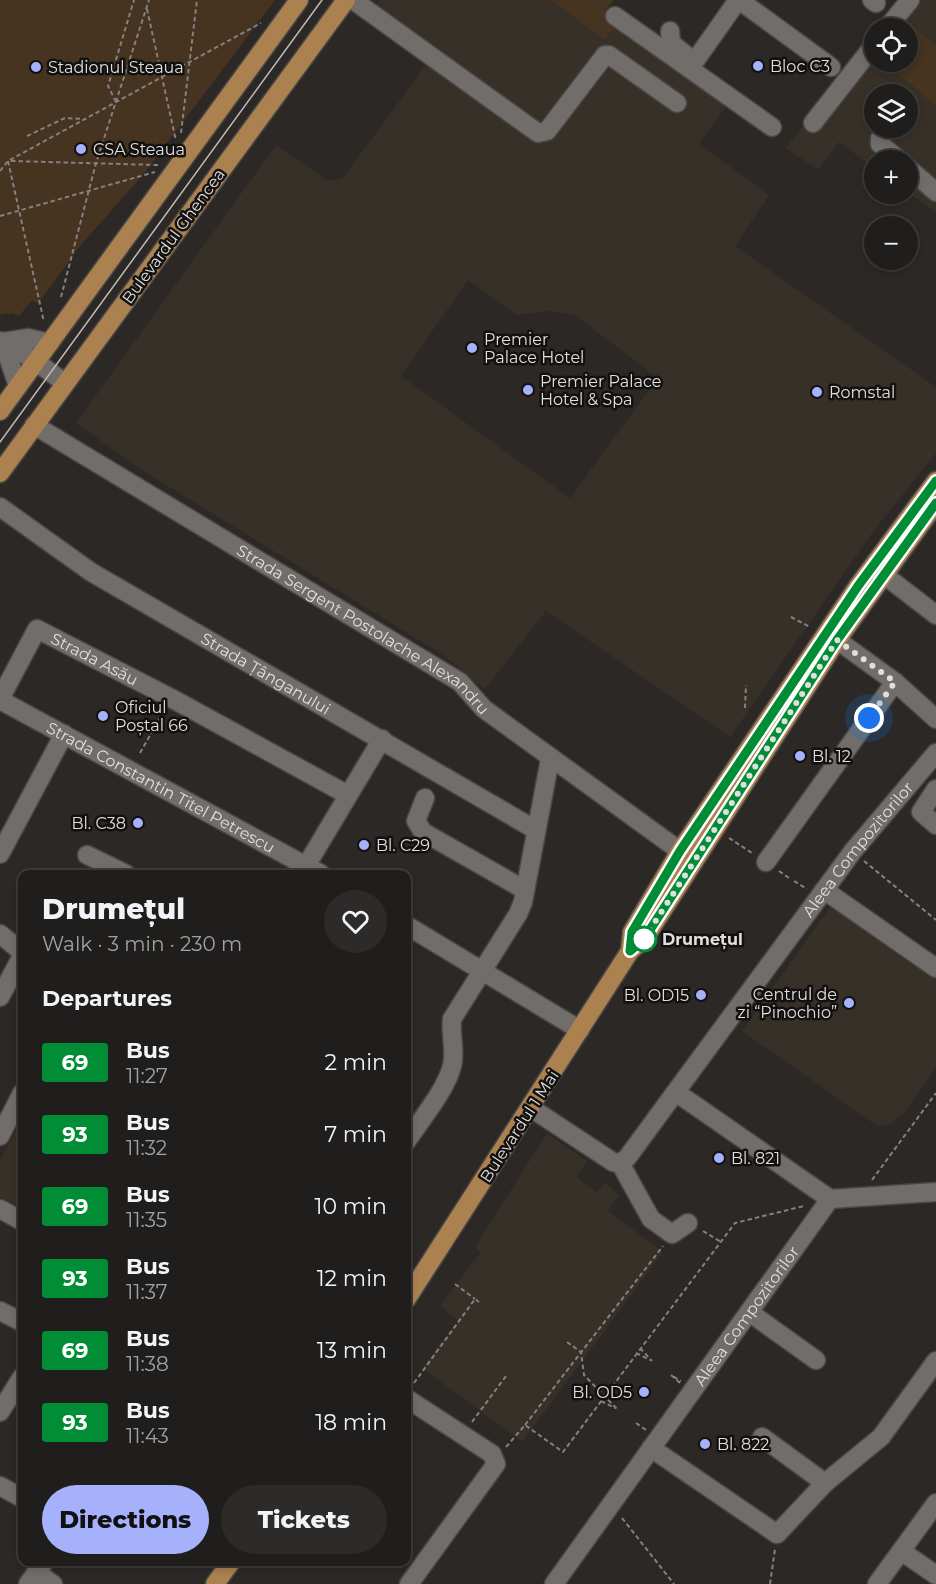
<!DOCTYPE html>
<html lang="en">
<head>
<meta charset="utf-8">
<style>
  :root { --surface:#201e1c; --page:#2d2b29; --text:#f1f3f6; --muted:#a2a2a3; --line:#3d3c3b; --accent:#a6b1fc }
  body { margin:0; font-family:Montserrat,sans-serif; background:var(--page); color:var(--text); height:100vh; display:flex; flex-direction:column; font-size:22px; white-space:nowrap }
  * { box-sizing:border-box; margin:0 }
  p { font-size:20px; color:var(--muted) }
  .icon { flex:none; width:33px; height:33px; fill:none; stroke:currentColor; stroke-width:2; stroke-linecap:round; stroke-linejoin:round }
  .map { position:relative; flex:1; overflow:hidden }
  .details { position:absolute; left:18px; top:870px; width:393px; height:696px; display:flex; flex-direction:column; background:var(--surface); border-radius:12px; box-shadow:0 3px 9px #0003,0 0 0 2px var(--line) }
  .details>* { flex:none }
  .badge { padding:0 12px; border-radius:4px; font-size:21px; line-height:39px }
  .buttons { position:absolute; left:864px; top:18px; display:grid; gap:12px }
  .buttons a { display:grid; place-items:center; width:54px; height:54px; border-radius:50%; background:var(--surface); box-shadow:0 3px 9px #0003,0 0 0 2px var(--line); font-size:30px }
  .you { position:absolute; width:30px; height:30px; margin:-15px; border:4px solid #fff; border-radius:50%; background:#1a73e8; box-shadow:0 0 0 9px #1a73e833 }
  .map>.badge { position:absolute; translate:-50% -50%; box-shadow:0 0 0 3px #fff }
  h2 { padding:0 24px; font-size:22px; line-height:54px }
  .round { display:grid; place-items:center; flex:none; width:63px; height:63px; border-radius:32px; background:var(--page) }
  .overview { display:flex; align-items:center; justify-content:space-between; height:102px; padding:0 24px }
  h1 { font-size:28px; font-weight:800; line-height:45px }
  .cta { display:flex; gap:12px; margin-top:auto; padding:12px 24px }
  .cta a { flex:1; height:69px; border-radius:36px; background:var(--accent); color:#111; font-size:24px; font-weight:800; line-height:69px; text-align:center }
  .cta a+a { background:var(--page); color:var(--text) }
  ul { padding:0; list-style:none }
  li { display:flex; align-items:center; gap:18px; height:72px; padding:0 24px }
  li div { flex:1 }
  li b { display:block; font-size:22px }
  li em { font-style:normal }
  li .badge { min-width:66px; font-weight:700; text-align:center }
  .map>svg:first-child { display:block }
</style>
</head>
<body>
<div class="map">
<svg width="936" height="1584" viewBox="0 0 936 1584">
  <rect width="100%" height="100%" fill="#2b2826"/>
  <!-- built -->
  <path fill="#373029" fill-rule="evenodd" d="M380,0H551L605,39L614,28L727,105L699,144L769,195L735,246L936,387V453L872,533L730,737L546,611L485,689L440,653L145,472L76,423L276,145L328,181L342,179L429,61L367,17ZM468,280L517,315L547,311L575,315L658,378L570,498L401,376Z
    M900,0H936V213L908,192V160H874V168L839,142L818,170L786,148L874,33V62H908V28H878ZM874,94H908V128H874Z
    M833,903L936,976V1067L906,1111L889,1125L877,1126L742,1031Z
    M19,1125L22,1127V1208L0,1197V1160Z
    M547,1133L587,1161L577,1177L597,1193L605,1183L619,1195L608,1211L663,1252L522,1442L422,1368L458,1320L440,1306L480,1253L475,1247Z"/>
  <!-- green -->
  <path fill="#463320" d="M0,0H275L143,175L80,246L38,304L32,300L19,316L12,313L0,315Z
    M551,0H614L606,10L614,28L605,40Z
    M912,25L936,46V106L885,62H908V30Z"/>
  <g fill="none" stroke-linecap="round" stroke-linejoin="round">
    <!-- minor casing -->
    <g stroke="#494745" stroke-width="21">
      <g id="minor">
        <path d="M353,0L538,133L547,131L605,55H609L677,103"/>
        <path d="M739,0L831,67"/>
        <path d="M872,0L876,3"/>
        <path d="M615,16L772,127"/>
        <path d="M887,28L910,0"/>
        <path d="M670,31L671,43L686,55"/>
        <path d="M690,68L738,0"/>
        <path d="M813,123L874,45"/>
        <path d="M880,138V144L899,160"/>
        <path d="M908,168L936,192"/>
        <path d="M0,341L31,358L65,383"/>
        <path d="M3,342L28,338L50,343"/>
        <path d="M3,342L18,386"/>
        <path id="s1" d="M34,425L460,682L484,709L680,851"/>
        <path id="s2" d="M0,507L91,572L536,830"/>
        <path d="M883,574L936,615"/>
        <path d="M837,640L895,682L936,719"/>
        <path id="s3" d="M0,699L37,629L171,698L348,795"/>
        <path id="s4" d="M0,700L321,874"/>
        <path d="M936,789L921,812L936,825"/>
        <path d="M425,798L416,821L423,832L525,890"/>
        <path d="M0,854L64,734"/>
        <path d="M87,855L126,874"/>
        <path d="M766,862L895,682"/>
        <path d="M306,866L382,739"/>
        <path d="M824,890L936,968"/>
        <path d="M406,925L580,1030"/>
        <path d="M0,934L22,952"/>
        <path d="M0,997L22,956"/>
        <path d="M677,1093L830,1199"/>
        <path d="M531,1108L613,1162L620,1163"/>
        <path d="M0,1136L22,1093"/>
        <path d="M406,1142C420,1121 446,1090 452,1066C456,1051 450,1034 452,1019L518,914L523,902L550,759"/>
        <path id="s5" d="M620,1163L627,1158L853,851L936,753"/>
        <path d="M620,1163L651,1219L672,1234L688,1223"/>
        <path d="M830,1199L936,1192"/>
        <path d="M0,1209L22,1221"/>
        <path d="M0,1311L22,1322"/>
        <path d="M749,1312L816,1360"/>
        <path d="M406,1398L492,1454L496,1464L409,1584"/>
        <path d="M0,1412L22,1377"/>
        <path d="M762,1437L825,1483"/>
        <path d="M651,1448L777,1534L825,1483L881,1437L936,1361"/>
        <path d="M0,1486L22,1498"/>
        <path d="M901,1551L936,1575"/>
        <path d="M36,1572L53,1584"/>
        <path d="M28,1584L44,1562"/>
        <path id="s6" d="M554,1584L830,1199"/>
        <path d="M877,1584L936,1503"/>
      </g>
    </g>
    <!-- major casing -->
    <g stroke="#494745" stroke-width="21">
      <path id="major" d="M0,411L299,0
        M0,473L346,0
        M630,951L632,932L680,851L858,586L936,481
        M406,1300L630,951L644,939L837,640L936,503
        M215,1584L231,1562"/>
    </g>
    <!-- path -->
    <path stroke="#84817f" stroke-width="2" stroke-dasharray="4.5 3" stroke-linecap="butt" d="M147,9L176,141
      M116,102L108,86L134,0
      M181,133L197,0
      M27,136L65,118L83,119
      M8,161L44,322
      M11,161L158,165
      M0,171L8,161L261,23
      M0,216L155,172
      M61,297L96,163L149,0
      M791,617L810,627
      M745,708L746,685
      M140,753L164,711
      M729,838L752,853
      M864,861L936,920
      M779,871L789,878
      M794,881L807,889
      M872,1180L936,1093
      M703,1231L721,1242
      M455,1284L475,1299
      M567,1342L581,1352L584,1375L617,1409
      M640,1348L652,1361
      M636,1353L650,1360
      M414,1383L475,1299L479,1302
      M680,1383L671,1375L681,1381
      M601,1401L615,1408
      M472,1422L506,1376
      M636,1423L646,1430
      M525,1425L663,1246
      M506,1447L525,1425L563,1452L735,1223L804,1206
      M622,1518L674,1584
      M770,1584L775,1549"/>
    <!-- minor -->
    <use href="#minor" stroke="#706d6a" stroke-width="18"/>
    <!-- major -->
    <use href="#major" stroke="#ab8150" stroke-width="18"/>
    <!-- tram -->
    <path stroke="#bfbdbb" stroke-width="1.5" d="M0,442L322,0"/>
  </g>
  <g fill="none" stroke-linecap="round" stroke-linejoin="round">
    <!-- line casing -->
    <g stroke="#fff" stroke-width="14">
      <path id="line" d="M936,481L858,586L680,851L632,932L630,951L644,939L837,640L936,503"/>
    </g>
    <!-- line -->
    <use href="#line" stroke="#008d36" stroke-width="9"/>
    <!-- walk -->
    <path stroke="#e1dfdd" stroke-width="6" stroke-dasharray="0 10.8" d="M644,939L837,640L895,682L869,718"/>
  </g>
  <!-- markers -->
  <g fill="#a6b1fc" stroke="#121110" stroke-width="2">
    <circle cx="758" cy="66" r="6"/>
    <circle cx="36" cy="67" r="6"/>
    <circle cx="81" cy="149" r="6"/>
    <circle cx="472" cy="348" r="6"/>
    <circle cx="528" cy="390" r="6"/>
    <circle cx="817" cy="392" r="6"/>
    <circle cx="103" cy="716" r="6"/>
    <circle cx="800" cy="756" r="6"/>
    <circle cx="138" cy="823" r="6"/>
    <circle cx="364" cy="845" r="6"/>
    <circle cx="701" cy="995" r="6"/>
    <circle cx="849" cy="1003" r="6"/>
    <circle cx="719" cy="1158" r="6"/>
    <circle cx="644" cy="1392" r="6"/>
    <circle cx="705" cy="1444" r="6"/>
  </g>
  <circle fill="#fff" stroke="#008d36" stroke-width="3" cx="644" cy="939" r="12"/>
  <g text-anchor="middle" stroke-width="5" stroke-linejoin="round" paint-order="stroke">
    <!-- poi labels -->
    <g font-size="16" fill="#e1dfdd" stroke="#121110" text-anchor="start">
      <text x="770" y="72">Bloc C3</text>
      <text x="48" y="73">Stadionul Steaua</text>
      <text x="93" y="155">CSA Steaua</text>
      <text x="484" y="345">Premier<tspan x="484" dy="18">Palace Hotel</tspan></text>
      <text x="540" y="387">Premier Palace<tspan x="540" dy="18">Hotel &amp; Spa</tspan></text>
      <text x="829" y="398">Romstal</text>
      <text x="115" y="713">Oficiul<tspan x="115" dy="18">Poștal 66</tspan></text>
      <text x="812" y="762">Bl. 12</text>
      <text x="126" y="829" text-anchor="end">Bl. C38</text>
      <text x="376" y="851">Bl. C29</text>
      <text x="837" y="1000" text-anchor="end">Centrul de<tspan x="837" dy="18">zi “Pinochio”</tspan></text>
      <text x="689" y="1001" text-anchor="end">Bl. OD15</text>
      <text x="731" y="1164">Bl. 821</text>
      <text x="632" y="1398" text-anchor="end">Bl. OD5</text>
      <text x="717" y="1450">Bl. 822</text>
    </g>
    <!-- street labels -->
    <g font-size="16" fill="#e1dfdd" stroke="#121110">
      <text transform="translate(173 236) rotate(-54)" y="6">Bulevardul Ghencea</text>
      <text dy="6" stroke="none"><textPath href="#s1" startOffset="388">Strada Sergent Postolache Alexandru</textPath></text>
      <text dy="6" stroke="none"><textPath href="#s3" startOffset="144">Strada Asău</textPath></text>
      <text dy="6" stroke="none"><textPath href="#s2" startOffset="314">Strada Țânganului</textPath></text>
      <text dy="6" stroke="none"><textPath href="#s4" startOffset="183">Strada Constantin Titel Petrescu</textPath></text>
      <text dy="6" stroke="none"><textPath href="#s5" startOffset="394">Aleea Compozitorilor</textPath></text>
      <text transform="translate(519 1126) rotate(-57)" y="6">Bulevardul 1 Mai</text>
      <text dy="6" stroke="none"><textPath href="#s6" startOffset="330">Aleea Compozitorilor</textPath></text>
    </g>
    <!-- stop labels -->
    <g font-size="16" font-weight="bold" fill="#e1dfdd" stroke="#121110" text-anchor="start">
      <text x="662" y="945">Drumețul</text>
    </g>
  </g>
</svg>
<div class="buttons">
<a><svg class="icon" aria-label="locate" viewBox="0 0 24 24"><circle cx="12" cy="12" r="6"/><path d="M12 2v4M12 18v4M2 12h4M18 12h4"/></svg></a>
<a><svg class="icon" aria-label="layers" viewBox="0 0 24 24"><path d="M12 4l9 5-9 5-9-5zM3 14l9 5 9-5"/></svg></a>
<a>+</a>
<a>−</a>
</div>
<div class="you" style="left:869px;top:718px"></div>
<section class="details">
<div class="overview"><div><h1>Drumețul</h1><p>Walk · 3 min · 230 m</p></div><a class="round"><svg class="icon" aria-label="heart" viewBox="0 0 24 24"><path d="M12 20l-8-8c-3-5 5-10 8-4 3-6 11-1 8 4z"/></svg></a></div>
<h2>Departures</h2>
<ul>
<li><span class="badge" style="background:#008d36;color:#fff">69</span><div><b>Bus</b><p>11:27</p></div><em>2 min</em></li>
<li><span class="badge" style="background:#008d36;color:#fff">93</span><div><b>Bus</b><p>11:32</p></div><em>7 min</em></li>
<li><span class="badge" style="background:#008d36;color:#fff">69</span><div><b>Bus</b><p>11:35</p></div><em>10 min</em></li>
<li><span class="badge" style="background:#008d36;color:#fff">93</span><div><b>Bus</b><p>11:37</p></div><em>12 min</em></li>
<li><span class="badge" style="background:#008d36;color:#fff">69</span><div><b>Bus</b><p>11:38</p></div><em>13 min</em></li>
<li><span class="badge" style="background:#008d36;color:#fff">93</span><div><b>Bus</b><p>11:43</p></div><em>18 min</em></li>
</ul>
<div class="cta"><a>Directions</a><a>Tickets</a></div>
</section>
</div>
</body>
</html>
